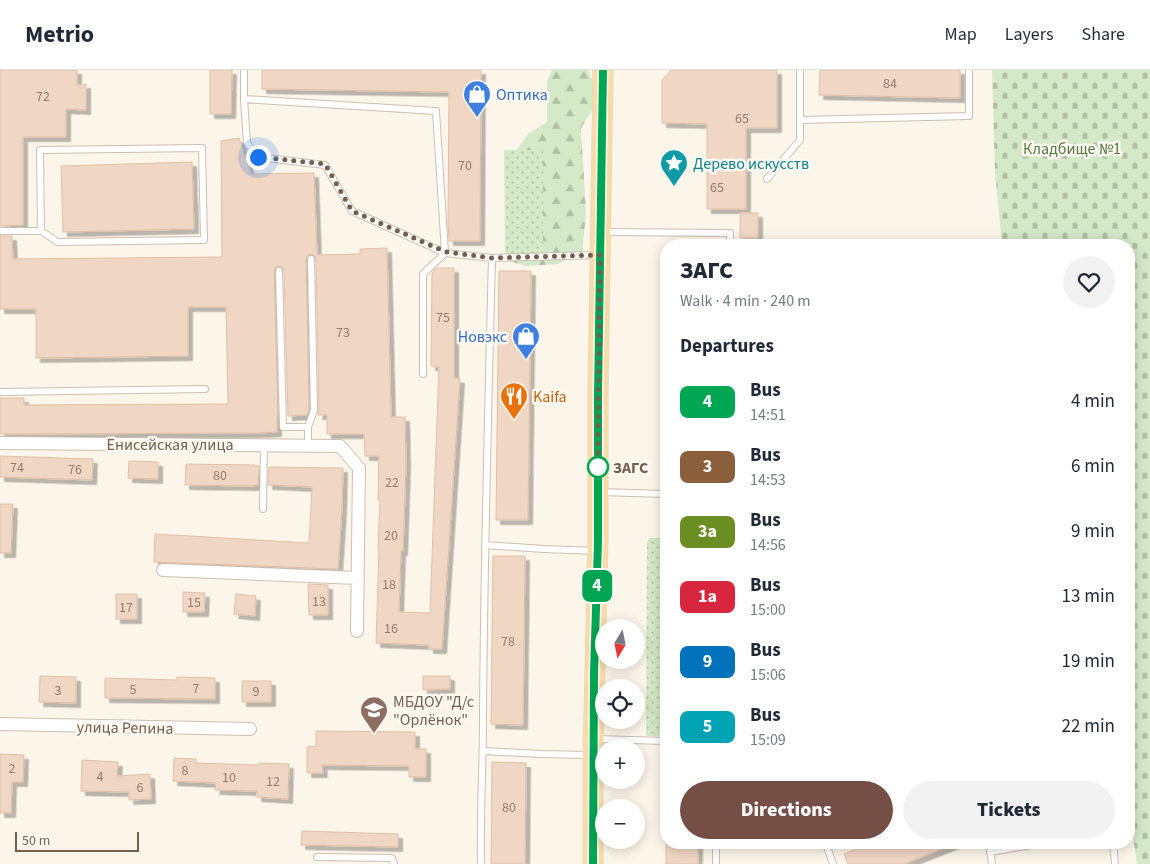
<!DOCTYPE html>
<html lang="en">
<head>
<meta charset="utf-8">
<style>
  :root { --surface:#fff; --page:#f2f2f3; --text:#1f2937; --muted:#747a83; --line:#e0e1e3; --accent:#754e45 }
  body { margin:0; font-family:"Source Sans 3",sans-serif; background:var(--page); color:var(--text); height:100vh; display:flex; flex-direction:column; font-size:19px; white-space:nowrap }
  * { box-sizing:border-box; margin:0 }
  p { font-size:16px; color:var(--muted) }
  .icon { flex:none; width:28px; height:28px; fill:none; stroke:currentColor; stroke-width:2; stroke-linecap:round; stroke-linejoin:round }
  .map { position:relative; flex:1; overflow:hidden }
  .drawer { position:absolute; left:660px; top:169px; width:475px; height:610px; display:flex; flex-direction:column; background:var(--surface); border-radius:20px; box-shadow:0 2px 12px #0003 }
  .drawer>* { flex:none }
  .badge { padding:0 10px; border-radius:8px; font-size:18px; line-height:32px }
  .needle { width:32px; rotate:190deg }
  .buttons { position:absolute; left:595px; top:549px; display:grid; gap:10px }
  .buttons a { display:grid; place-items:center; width:50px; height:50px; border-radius:50%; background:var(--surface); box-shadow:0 2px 12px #0003; font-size:25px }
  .scale { position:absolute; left:15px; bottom:12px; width:124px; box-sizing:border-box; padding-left:5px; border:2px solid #765e4e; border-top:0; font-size:14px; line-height:18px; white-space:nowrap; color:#765e4e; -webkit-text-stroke:4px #fef9f0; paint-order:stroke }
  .you { position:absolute; width:25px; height:25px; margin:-12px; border:4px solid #fff; border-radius:50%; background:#1a73e8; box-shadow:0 0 0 8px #1a73e833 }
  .map>.badge { position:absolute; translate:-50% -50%; box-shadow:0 0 0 2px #fff }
  h2 { padding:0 20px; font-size:19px; line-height:45px }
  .round { display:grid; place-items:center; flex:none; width:52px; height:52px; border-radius:26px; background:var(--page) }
  .summary { display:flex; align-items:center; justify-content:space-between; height:85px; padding:0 20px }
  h1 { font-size:24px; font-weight:800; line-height:38px }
  .cta { display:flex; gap:10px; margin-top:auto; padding:10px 20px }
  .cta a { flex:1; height:58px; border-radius:30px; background:var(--accent); color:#fff; font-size:20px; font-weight:800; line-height:58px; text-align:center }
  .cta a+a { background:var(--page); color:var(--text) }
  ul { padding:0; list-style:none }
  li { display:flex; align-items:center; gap:15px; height:65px; padding:0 20px }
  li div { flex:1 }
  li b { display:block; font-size:19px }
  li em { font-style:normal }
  li .badge { min-width:55px; font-weight:700; text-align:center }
  header { display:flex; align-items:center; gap:30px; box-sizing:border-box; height:70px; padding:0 25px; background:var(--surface); border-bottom:1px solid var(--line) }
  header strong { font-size:24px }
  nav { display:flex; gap:28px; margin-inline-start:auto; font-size:18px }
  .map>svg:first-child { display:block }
</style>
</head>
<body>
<header>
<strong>Metrio</strong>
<nav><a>Map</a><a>Layers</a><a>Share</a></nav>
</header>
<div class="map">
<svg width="1150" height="794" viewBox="0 0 1150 794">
  <defs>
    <pattern id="forest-firs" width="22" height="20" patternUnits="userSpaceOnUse" patternTransform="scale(1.25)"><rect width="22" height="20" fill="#d4e9c8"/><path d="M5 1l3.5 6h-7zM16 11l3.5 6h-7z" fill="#b1c0a5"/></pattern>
    <pattern id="cemetery-stones" width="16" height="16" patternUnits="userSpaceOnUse" patternTransform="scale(1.25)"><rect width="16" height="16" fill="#d4e9c8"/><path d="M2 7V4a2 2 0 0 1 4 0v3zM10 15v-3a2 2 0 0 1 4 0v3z" fill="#b1c0a5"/></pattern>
    <pattern id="park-dots" width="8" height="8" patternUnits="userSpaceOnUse" patternTransform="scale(1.25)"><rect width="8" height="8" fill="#d4e9c8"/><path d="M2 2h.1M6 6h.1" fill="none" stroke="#b1c0a5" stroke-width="1.8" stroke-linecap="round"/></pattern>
    <filter id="shadow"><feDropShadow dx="4.5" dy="4.5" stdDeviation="0" flood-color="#0004"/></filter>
  </defs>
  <rect width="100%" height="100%" fill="#fcf6ea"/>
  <!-- forest -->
  <path fill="url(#forest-firs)" d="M552,0H588L597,23L593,39L581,58L586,143L582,184L558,194L526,196L509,191L507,172L511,88L529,63L547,52V11Z"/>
  <!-- cemetery -->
  <path fill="url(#cemetery-stones)" d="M992,0H1150V794H1137L1129,739V175H1002L995,103Z"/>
  <!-- park -->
  <path fill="url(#park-dots)" d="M504,80H543V184H505Z
    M649,468H666V666H646L647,473Z"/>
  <!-- building -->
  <path fill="#f0d7c3" stroke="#e2bea4" filter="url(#shadow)" d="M0,0H77V15L86,14V40L66,39V67H23V155L0,156Z
    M210,0H232L231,44H210Z
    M262,0H481L480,171H449L448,153L449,22L262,19Z
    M671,0H777V58H746V139H707V54L662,53V10Z
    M820,0H960V28L819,25Z
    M239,68L251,104L314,103L317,185L360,184V179L387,178L391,347H405L406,393L403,481H401L399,542L430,543L439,297L431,296L432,203L436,198H454V308L460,309L442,579H429V575L376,573L379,480H378L380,430H378L379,386H365L364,364H327V345H318L319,340L316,189L313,184L308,185L306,189L309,339L307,345L288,346L284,201L282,197L278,196L275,198L274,201L278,346H277V362L258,363L0,364V328H24V335L228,334L226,237H188V286L36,288V239H0V166H12L13,189L222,187L221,71Z
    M192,92L194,159L63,162L61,96Z
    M740,143H758V168H740Z
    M499,201H531L528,450H496Z
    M0,386L93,389L92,410L0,407Z
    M129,391L158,392V409L128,408Z
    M186,394L255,395V396H259L258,415H254V416L185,415Z
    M269,397L343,398L342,438L338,499L154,492L155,464L309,473L312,417L268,415Z
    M0,434H13L11,483H0Z
    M493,486H525L523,655L491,654Z
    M308,514L328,515V545H309Z
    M183,522L205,523L204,542H183Z
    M116,524H137V549H116Z
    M236,524L256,526L255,546L234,544Z
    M40,606L76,607V633L39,632Z
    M423,606H450V619L423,620Z
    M177,607L215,608V629L105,628V608L177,610Z
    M242,611H271V632H242Z
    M316,661L415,662V679H426V707H409V696L322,695L323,703H307V677L316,676Z
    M0,684L24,685L23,712H12L11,743H0Z
    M174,688L196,689V693L258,695L259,693L289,694L288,729L257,727V721L215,720L216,713L173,711Z
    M82,690L118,692L117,706L150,704L151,729L129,730V722L81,721Z
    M492,692L526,693L525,794H491Z
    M302,761L398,764V777L301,775Z
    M666,772H698V794H666Z
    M873,772H956L957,773L904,794H848L844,784Z"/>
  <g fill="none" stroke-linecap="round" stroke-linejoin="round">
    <!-- lane casing -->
    <g stroke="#cebeb0" stroke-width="8">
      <path id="lane" d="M244,0V29L436,41L445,183L423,204V304
        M244,29L247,73L258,87L325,95L352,141L445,183L492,188L599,185
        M800,50L969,46V0
        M767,109L800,70V0
        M0,161H41L58,172L204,170L202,78L40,80L41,161
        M602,162L730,163V175
        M279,201L283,357H308V375
        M0,322L205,319
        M308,357L314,340L311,189
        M600,422L666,424
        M263,439L264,375
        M485,475L544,479L596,481
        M595,669L666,671
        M483,681L542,684L589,685
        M989,772L992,794
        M1113,772L1115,794
        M990,782L1050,772
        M317,787L392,788L394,794
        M481,794C480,745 483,695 483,646C484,493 488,341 492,188
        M716,794V772
        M833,794L827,777L840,772"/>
    </g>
    <!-- street casing -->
    <g stroke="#cebeb0" stroke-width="14">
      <path id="street" d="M0,373L340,376L359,398L357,561
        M163,500L357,508
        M0,654L250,659"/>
    </g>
    <!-- primary casing -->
    <g stroke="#dbd5d1" stroke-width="21">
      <path id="primary" d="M593,794V685L598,472V324L603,0"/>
    </g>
    <!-- lane -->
    <use href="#lane" stroke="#fff" stroke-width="6"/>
    <!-- street -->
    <use href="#street" stroke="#fff" stroke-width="12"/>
    <!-- primary -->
    <use href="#primary" stroke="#f7dca6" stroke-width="20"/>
  </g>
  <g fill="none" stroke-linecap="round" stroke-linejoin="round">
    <!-- line casing -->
    <g stroke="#fff" stroke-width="11">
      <path id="line" d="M593,794L594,603L598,472V324L603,0"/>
    </g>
    <!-- line -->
    <use href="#line" stroke="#00a651" stroke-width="8"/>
    <!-- walk -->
    <path stroke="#765e4e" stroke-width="5" stroke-dasharray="0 9" d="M258,87L325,94L352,141L446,182L492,188L600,185L598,399V397"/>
  </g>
  <!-- icons -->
  <defs>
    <g id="shop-pin" transform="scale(1.4375)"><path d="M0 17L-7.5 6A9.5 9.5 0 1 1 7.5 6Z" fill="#3f7fe0" stroke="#fef9f0"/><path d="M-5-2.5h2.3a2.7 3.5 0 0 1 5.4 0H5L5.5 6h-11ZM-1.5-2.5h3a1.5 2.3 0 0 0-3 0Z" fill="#fff"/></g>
    <g id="sight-pin" transform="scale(1.4375)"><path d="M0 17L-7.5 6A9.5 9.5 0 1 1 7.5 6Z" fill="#0f9aa8" stroke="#fef9f0"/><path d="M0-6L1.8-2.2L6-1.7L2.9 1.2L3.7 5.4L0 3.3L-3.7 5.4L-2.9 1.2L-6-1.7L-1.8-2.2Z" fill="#fff"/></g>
    <g id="restaurant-pin" transform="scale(1.4375)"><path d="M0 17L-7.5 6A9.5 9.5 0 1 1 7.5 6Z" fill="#e8710a" stroke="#fef9f0"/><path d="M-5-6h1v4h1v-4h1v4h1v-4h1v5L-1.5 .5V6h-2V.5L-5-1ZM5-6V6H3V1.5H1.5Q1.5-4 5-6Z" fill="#fff"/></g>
    <g id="school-pin" transform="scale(1.4375)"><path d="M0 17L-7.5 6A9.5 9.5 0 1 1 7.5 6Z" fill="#8d6e63" stroke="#fef9f0"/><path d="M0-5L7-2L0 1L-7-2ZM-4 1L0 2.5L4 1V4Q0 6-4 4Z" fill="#fff"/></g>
  </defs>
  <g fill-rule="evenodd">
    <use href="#shop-pin" x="477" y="24"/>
    <use href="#sight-pin" x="674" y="93"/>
    <use href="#shop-pin" x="526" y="266"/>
    <use href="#restaurant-pin" x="514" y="326"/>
    <use href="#school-pin" x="374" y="640"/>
  </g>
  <!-- markers -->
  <circle fill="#fff" stroke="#00a651" stroke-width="2.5" cx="598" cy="397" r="10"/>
  <g text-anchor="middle" stroke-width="5" stroke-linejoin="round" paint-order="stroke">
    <!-- number labels -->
    <g font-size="14" fill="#947c6b">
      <text x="890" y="18">84</text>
      <text x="43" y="31">72</text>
      <text x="742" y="53">65</text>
      <text x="465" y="100">70</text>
      <text x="717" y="122">65</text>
      <text x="443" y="252">75</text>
      <text x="343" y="267">73</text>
      <text x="17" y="402">74</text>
      <text x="75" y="404">76</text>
      <text x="220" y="410">80</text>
      <text x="392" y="417">22</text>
      <text x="391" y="470">20</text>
      <text x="389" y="519">18</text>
      <text x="319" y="536">13</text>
      <text x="194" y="537">15</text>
      <text x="126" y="542">17</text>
      <text x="391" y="563">16</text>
      <text x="508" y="576">78</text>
      <text x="196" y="623">7</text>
      <text x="133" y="624">5</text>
      <text x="58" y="625">3</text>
      <text x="256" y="626">9</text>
      <text x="12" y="703">2</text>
      <text x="185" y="705">8</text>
      <text x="100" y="711">4</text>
      <text x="229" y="712">10</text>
      <text x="273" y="716">12</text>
      <text x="140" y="722">6</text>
      <text x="509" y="742">80</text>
    </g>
    <!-- shop labels -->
    <g font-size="16" fill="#366cbe" stroke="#fef9f0" text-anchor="start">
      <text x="496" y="30">Оптика</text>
      <text x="507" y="272" text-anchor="end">Новэкс</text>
    </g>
    <!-- park labels -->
    <g font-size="16" fill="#547b46" stroke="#fef9f0">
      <text x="1072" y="84">Кладбище №1</text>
    </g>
    <!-- culture labels -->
    <g font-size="16" fill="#0d838f" stroke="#fef9f0" text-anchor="start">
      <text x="693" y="99">Дерево искусств</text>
    </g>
    <!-- food labels -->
    <g font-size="16" fill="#c56008" stroke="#fef9f0" text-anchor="start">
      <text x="533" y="332">Kaifa</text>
    </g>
    <!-- street labels -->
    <g font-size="16" fill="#765e4e" stroke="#fef9f0">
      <text x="170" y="380">Енисейская улица</text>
      <text transform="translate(125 657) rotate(1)" y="6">улица Репина</text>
    </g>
    <!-- stop labels -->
    <g font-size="16" font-weight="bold" fill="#765e4e" stroke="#fef9f0" text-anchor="start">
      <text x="613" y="403">ЗАГС</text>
    </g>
    <!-- education labels -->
    <g font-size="16" fill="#785e54" stroke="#fef9f0" text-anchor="start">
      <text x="393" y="637">МБДОУ "Д/с<tspan x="393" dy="18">"Орлёнок"</tspan></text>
    </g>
  </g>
</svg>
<div class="buttons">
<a><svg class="needle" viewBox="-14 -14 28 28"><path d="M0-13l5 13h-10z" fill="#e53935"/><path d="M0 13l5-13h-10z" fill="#747a83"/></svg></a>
<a><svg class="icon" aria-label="locate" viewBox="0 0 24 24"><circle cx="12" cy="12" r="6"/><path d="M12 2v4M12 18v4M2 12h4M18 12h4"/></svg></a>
<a>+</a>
<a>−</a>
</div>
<div class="scale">50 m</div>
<div class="you" style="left:258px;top:87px"></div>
<b class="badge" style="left:597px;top:516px;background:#00a651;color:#fff">4</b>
<section class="drawer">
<div class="summary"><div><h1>ЗАГС</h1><p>Walk · 4 min · 240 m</p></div><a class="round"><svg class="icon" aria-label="heart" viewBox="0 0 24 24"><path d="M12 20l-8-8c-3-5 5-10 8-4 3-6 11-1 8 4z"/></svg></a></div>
<h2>Departures</h2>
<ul>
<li><span class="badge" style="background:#00a651;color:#fff">4</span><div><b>Bus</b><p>14:51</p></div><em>4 min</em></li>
<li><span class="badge" style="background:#8b5e3c;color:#fff">3</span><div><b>Bus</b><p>14:53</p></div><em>6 min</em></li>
<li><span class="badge" style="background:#6b8e23;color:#fff">3а</span><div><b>Bus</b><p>14:56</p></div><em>9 min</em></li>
<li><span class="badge" style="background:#d7263d;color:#fff">1а</span><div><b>Bus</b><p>15:00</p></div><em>13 min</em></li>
<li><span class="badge" style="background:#0072bc;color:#fff">9</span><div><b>Bus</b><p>15:06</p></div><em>19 min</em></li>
<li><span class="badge" style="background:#00a3b4;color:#fff">5</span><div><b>Bus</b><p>15:09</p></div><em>22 min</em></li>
</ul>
<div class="cta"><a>Directions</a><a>Tickets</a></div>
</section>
</div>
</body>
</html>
